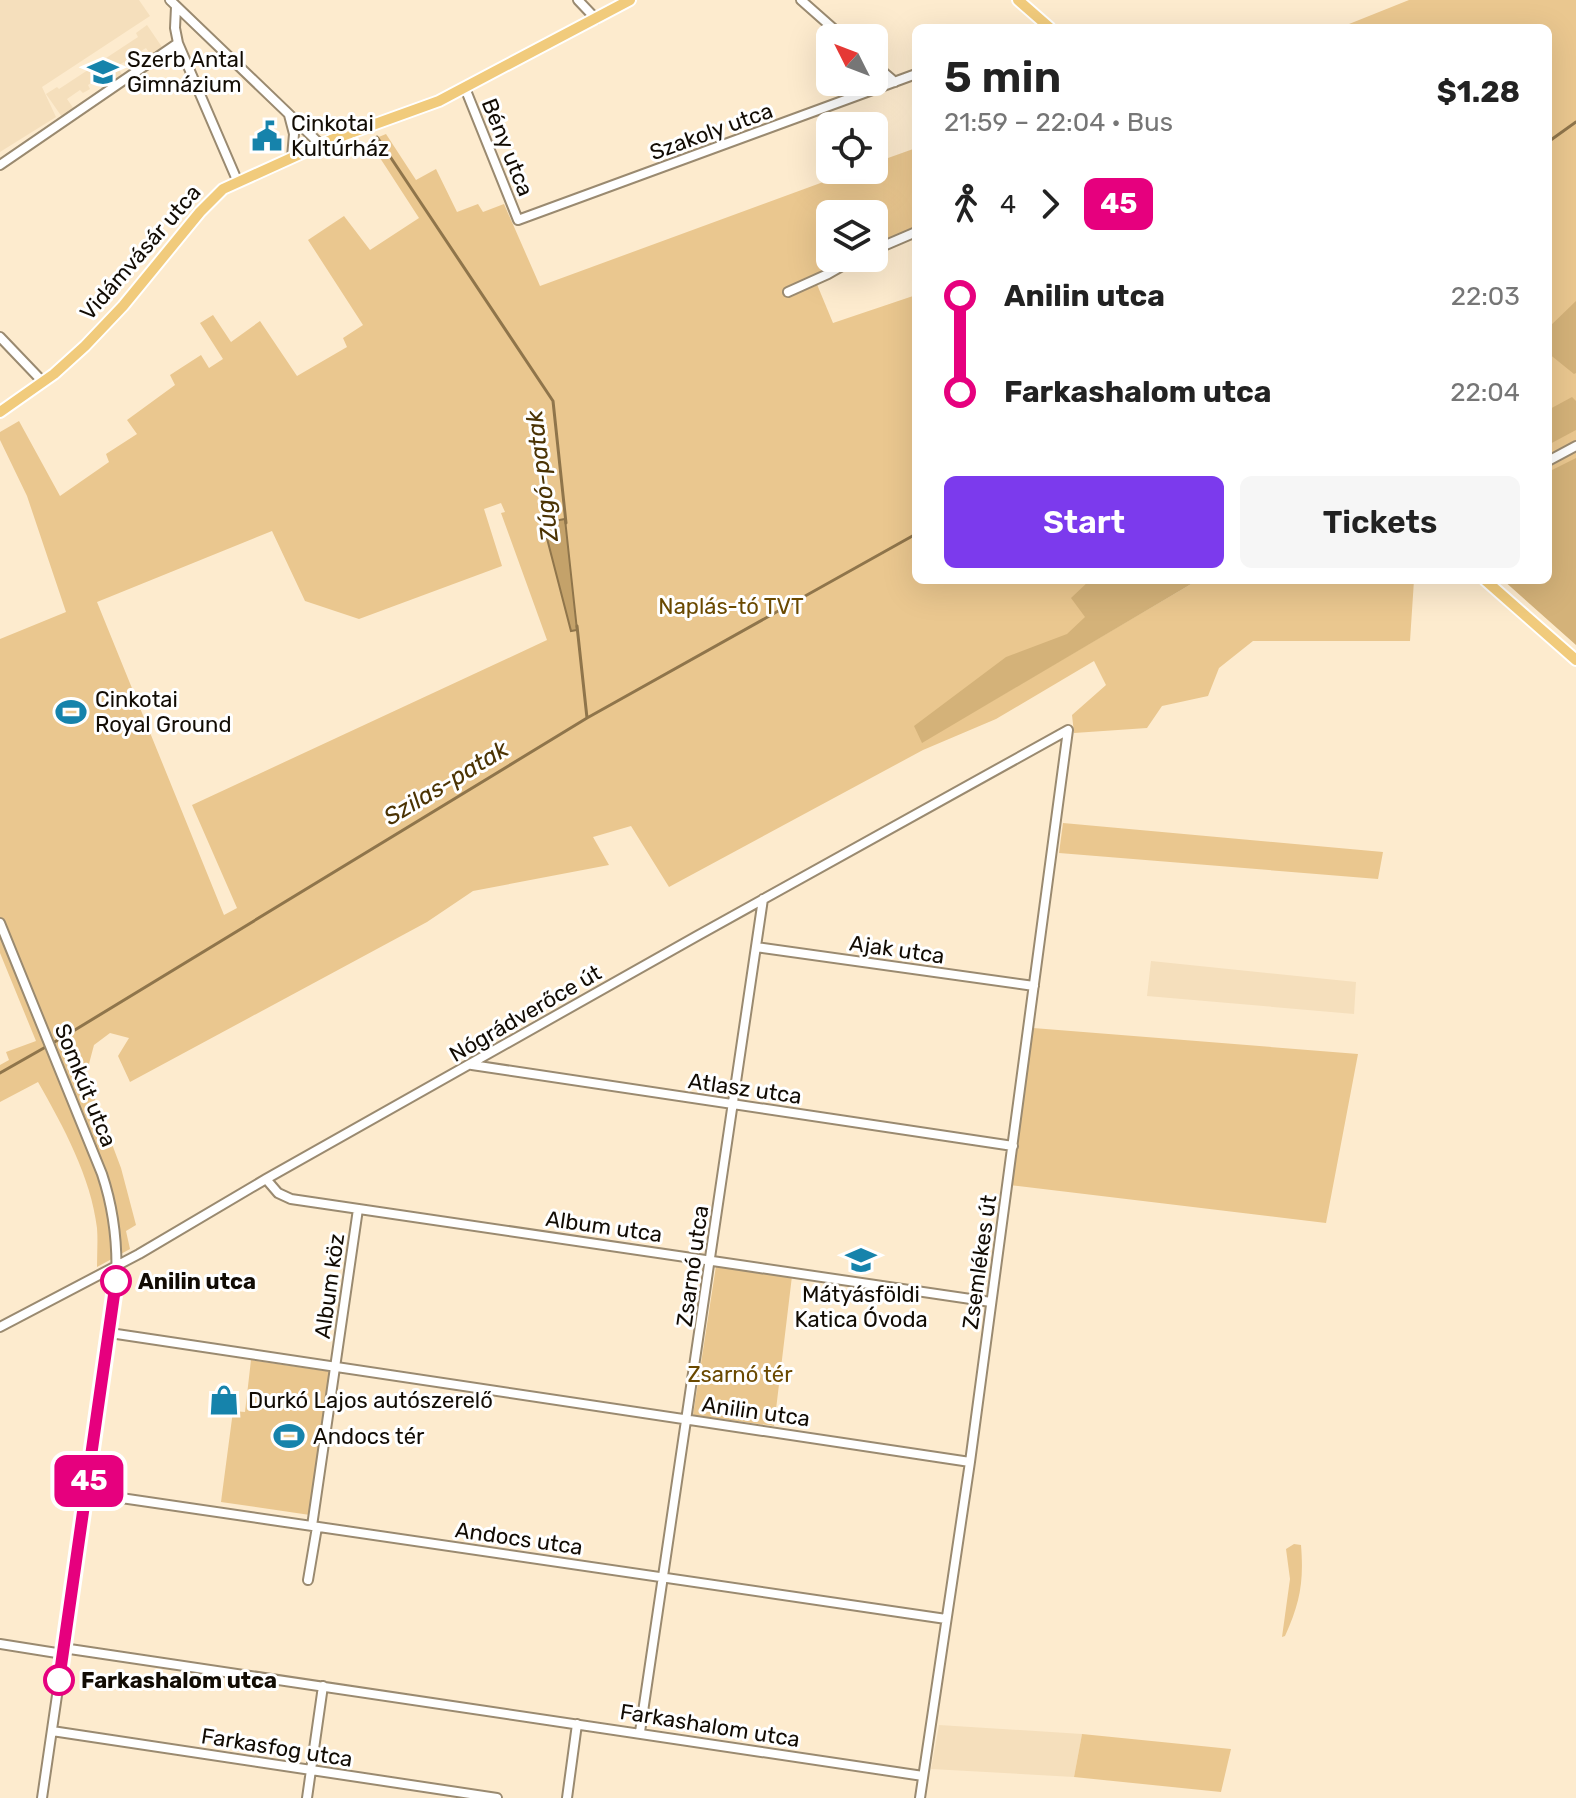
<!DOCTYPE html>
<html lang="en">
<head>
<meta charset="utf-8">
<style>
  :root { --surface:#fff; --page:#f6f6f6; --text:#222; --muted:#767676; --accent:#7c3aed }
  body { margin:0; font-family:Rubik,sans-serif; background:var(--page); color:var(--text); height:100vh; display:flex; flex-direction:column; font-size:30px; white-space:nowrap }
  * { box-sizing:border-box; margin:0 }
  p { font-size:26px; color:var(--muted) }
  .icon { flex:none; width:44px; height:44px; fill:none; stroke:currentColor; stroke-width:2; stroke-linecap:round; stroke-linejoin:round }
  .map { position:relative; flex:1; overflow:hidden }
  .side { position:absolute; left:912px; top:24px; width:640px; height:560px; display:flex; flex-direction:column; background:var(--surface); border-radius:12px; box-shadow:0 8px 32px #0002 }
  .side>* { flex:none }
  .badge { padding:0 16px; border-radius:12px; font-size:28px; line-height:52px }
  .needle { width:52px; rotate:312deg }
  .buttons { position:absolute; left:816px; top:24px; display:grid; gap:16px }
  .buttons a { display:grid; place-items:center; width:72px; height:72px; border-radius:12px; background:var(--surface); box-shadow:0 8px 32px #0002; font-size:40px }
  .map>.badge { position:absolute; translate:-50% -50%; box-shadow:0 0 0 4px #fff }
  .legs { display:flex; align-items:center; gap:12px; height:88px; padding:0 32px; font-size:26px }
  .legs p { margin-inline-start:auto }
  .headline { display:flex; align-items:center; justify-content:space-between; height:136px; padding:0 32px }
  h1 { font-size:44px; font-weight:600; line-height:60px }
  .button { display:flex; gap:16px; margin-top:auto; padding:16px 32px }
  .button a { flex:1; height:92px; border-radius:12px; background:var(--accent); color:#fff; font-size:32px; font-weight:600; line-height:92px; text-align:center }
  .button a+a { background:var(--page); color:var(--text) }
  ul { padding:0 32px; list-style:none }
  li { display:flex; align-items:center; gap:28px; height:96px; font-size:30px }
  li i { display:grid; place-items:center; width:12px; height:100%; margin:0 10px; background:currentColor }
  li i::after { content:''; width:20px; height:20px; margin:-10px; border:6px solid; border-radius:50%; background:var(--surface) }
  li p { margin-inline-start:auto }
  li:first-child i { background:linear-gradient(#0000 50%,currentColor 0) }
  li:last-child i { background:linear-gradient(currentColor 50%,#0000 0) }
  .map>svg:first-child { display:block }
</style>
</head>
<body>
<div class="map">
<svg width="1576" height="1798" viewBox="0 0 1576 1798">
  <rect width="100%" height="100%" fill="#fdebce"/>
  <!-- built -->
  <path fill="#f5dfbc" d="M0,0H139L150,16L42,87L56,117L0,152Z
    M147,25L164,50L153,58L146,48L133,56L134,60L126,65L124,62L117,66L124,78L104,91L96,80L88,85L90,89L83,93L80,90L67,99L74,109L62,117L46,94L57,87L59,89L138,37L136,33Z
    M1151,961L1356,982L1354,1014L1147,996Z
    M939,1725L1082,1734L1074,1777L931,1769Z"/>
  <!-- green -->
  <path fill="#eac78f" fill-rule="evenodd" d="M1409,0H1576V643L1548,580V28H1339Z
    M386,134L416,180L436,169L457,212L478,204L483,212L504,204L540,286L856,170H874V163L916,148V229L874,246V214H830V258H845L832,263L816,282L833,323L916,295V580H1181L922,742L1198,580H1414L1410,641H1253L1219,668L1208,696L1162,706L1147,728L1074,733L1072,715L1106,685L1094,661L996,719L923,750L669,887L631,826L593,837L609,865L473,891L427,922L130,1082L118,1056L129,1038L110,1033L94,1045L86,1075L121,1168L136,1225L126,1231L130,1249L97,1267C97,1254 98,1241 97,1228C91,1177 63,1126 38,1082L0,1102V1065L9,1060L6,1052L36,1041L0,953V639L66,612L27,496L0,440V432L19,421L60,496L109,462L106,454L137,434L127,420L175,385L170,375L201,355L209,368L223,359L200,323L213,315L231,342L260,321L297,376L347,347L343,338L363,325L308,240L344,216L370,250L419,218L369,141ZM501,503L505,512L501,513L547,640L192,805L237,908L224,915L97,602L272,531L305,601L359,619L502,566L484,509Z
    M1063,823L1383,852L1378,879L1059,853Z
    M1033,1028L1358,1054L1326,1223L1009,1185Z
    M716,1266L792,1276L774,1426L693,1415Z
    M251,1360L333,1372L310,1515L221,1502L233,1411L245,1412Z
    M1294,1544L1301,1545C1304,1582 1300,1603 1285,1636L1282,1637L1290,1579L1286,1549Z
    M1082,1734L1231,1749L1221,1792L1074,1777Z"/>
  <!-- forest -->
  <path fill="#d4b279" d="M1576,301V373L1574,374L1548,353V328Z
    M1572,397L1576,401V430L1548,445V410Z
    M1576,458V645L1503,580H1548V472Z
    M1090,580H1198L922,743L914,726L1006,657L1067,634L1085,617L1071,598Z"/>
  <!-- water -->
  <path fill="#c4a26a" stroke="#8f754b" stroke-width="2" d="M565,519L577,630L571,631L543,523Z"/>
  <g fill="none" stroke-linecap="round" stroke-linejoin="round">
    <!-- stream -->
    <path stroke="#8f754b" stroke-width="3" d="M377,137L553,401L566,523
      M1548,142L1576,122
      M577,626L587,718
      M0,1073L65,1036L587,718L916,534"/>
    <!-- minor casing -->
    <g stroke="#9a8a70" stroke-width="12">
      <path id="minor" d="M170,0L320,144
        M578,0L596,19
        M801,0L844,38
        M176,7L175,28L178,43L237,180
        M874,64L895,82
        M465,88L518,220L916,74
        M289,115L294,134L292,157
        M0,165L178,43
        M874,250L916,232
        M788,292L828,274L856,258
        M0,337L43,382
        M1548,461L1576,446
        M0,923L102,1174C116,1216 119,1255 115,1298L42,1798
        M756,947L1034,986
        M472,1065L1013,1146
        M266,1179L278,1193L291,1199L991,1302
        M0,1327L139,1254L266,1179L697,936L1068,730L970,1462L920,1798
        M110,1333L970,1462
        M87,1493L946,1619
        M312,1526L358,1209
        M308,1580L317,1527
        M0,1644L63,1654
        M63,1648L923,1776
        M52,1731L497,1798
        M640,1732L763,899
        M307,1798L323,1686
        M567,1798L577,1724"/>
    </g>
    <!-- major casing -->
    <g stroke="#fff" stroke-width="14">
      <path id="major" d="M1018,0L1050,28
        M0,412L54,374L85,346L123,306L200,212L223,189L331,140L439,101L630,0
        M1485,580L1576,660"/>
    </g>
    <!-- minor -->
    <use href="#minor" stroke="#fff" stroke-width="8"/>
    <!-- major -->
    <use href="#major" stroke="#f1cb7c" stroke-width="10"/>
  </g>
  <g fill="none" stroke-linecap="round" stroke-linejoin="round">
    <!-- line-1 casing -->
    <g stroke="#fff" stroke-width="18">
      <path id="line-1" d="M59,1680L116,1281"/>
    </g>
    <!-- line-1 -->
    <use href="#line-1" stroke="#e6007e" stroke-width="12"/>
  </g>
  <!-- icons -->
  <defs>
    <g id="school-bare" transform="scale(2.4)"><path d="M0-5L7-2L0 1L-7-2ZM-4 1L0 2.5L4 1V4Q0 6-4 4Z" fill="#1683ab" stroke="#fff" stroke-width="2.5" paint-order="stroke"/></g>
    <g id="civic-bare" transform="scale(2.4)"><path d="M-.6-6.5H3V-4.5H.6V-3L4-1V1h2V6H-6V1h2V-1L-.6-3ZM-1.2 2.5V6h2.4V2.5Z" fill="#1683ab" stroke="#fff" stroke-width="2.5" paint-order="stroke"/></g>
    <g id="stadium-bare" transform="scale(2.4)"><path d="M0-5a6.5 5 0 1 0 0 10a6.5 5 0 1 0 0-10ZM-3.5-1.8h7v3.6h-7Z" fill="#1683ab" stroke="#fff" stroke-width="2.5" paint-order="stroke"/></g>
    <g id="shop-bare" transform="scale(2.4)"><path d="M-5-2.5h2.3a2.7 3.5 0 0 1 5.4 0H5L5.5 6h-11ZM-1.5-2.5h3a1.5 2.3 0 0 0-3 0Z" fill="#1683ab" stroke="#fff" stroke-width="2.5" paint-order="stroke"/></g>
  </defs>
  <g fill-rule="evenodd">
    <use href="#school-bare" x="103" y="72"/>
    <use href="#civic-bare" x="267" y="136"/>
    <use href="#stadium-bare" x="71" y="712"/>
    <use href="#school-bare" x="861" y="1260"/>
    <use href="#shop-bare" x="224" y="1400"/>
    <use href="#stadium-bare" x="289" y="1436"/>
  </g>
  <!-- markers -->
  <g fill="#fff" stroke="#e6007e" stroke-width="4">
    <circle cx="116" cy="1281" r="14"/>
    <circle cx="59" cy="1680" r="14"/>
  </g>
  <g text-anchor="middle" stroke-width="6" stroke-linejoin="round" paint-order="stroke">
    <!-- poi labels -->
    <g font-size="22" fill="#120c04" stroke="#fff" text-anchor="start">
      <text x="127" y="67">Szerb Antal<tspan x="127" dy="25">Gimnázium</tspan></text>
      <text x="291" y="131">Cinkotai<tspan x="291" dy="25">Kultúrház</tspan></text>
      <text x="95" y="707">Cinkotai<tspan x="95" dy="25">Royal Ground</tspan></text>
      <text x="861" y="1302" text-anchor="middle">Mátyásföldi<tspan x="861" dy="25">Katica Óvoda</tspan></text>
      <text x="248" y="1408">Durkó Lajos autószerelő</text>
      <text x="313" y="1444">Andocs tér</text>
    </g>
    <!-- street labels -->
    <g font-size="22" fill="#120c04" stroke="#fff">
      <text transform="translate(711 131) rotate(-20)" y="8">Szakoly utca</text>
      <text transform="translate(508 147) rotate(68)" y="8">Bény utca</text>
      <text transform="translate(140 252) rotate(-49)" y="8">Vidámvásár utca</text>
      <text transform="translate(897 949) rotate(8)" y="8">Ajak utca</text>
      <text transform="translate(525 1013) rotate(-30)" y="8">Nógrádverőce út</text>
      <text transform="translate(86 1085) rotate(68)" y="8">Somkút utca</text>
      <text transform="translate(745 1088) rotate(8)" y="8">Atlasz utca</text>
      <text transform="translate(604 1226) rotate(8)" y="8">Album utca</text>
      <text transform="translate(979 1262) rotate(-82)" y="8">Zsemlékes út</text>
      <text transform="translate(692 1266) rotate(-82)" y="8">Zsarnó utca</text>
      <text transform="translate(329 1286) rotate(-82)" y="8">Album köz</text>
      <text transform="translate(756 1411) rotate(8)" y="8">Anilin utca</text>
      <text transform="translate(519 1538) rotate(8)" y="8">Andocs utca</text>
      <text transform="translate(710 1725) rotate(9)" y="8">Farkashalom utca</text>
      <text transform="translate(277 1747) rotate(9)" y="8">Farkasfog utca</text>
    </g>
    <!-- park labels -->
    <g font-size="22" fill="#6a4900" stroke="#fff">
      <text x="731" y="614">Naplás-tó TVT</text>
      <text x="740" y="1382">Zsarnó tér</text>
    </g>
    <!-- stop labels -->
    <g font-size="22" font-weight="bold" fill="#120c04" stroke="#fff" text-anchor="start">
      <text x="138" y="1289">Anilin utca</text>
      <text x="81" y="1688">Farkashalom utca</text>
    </g>
    <!-- water labels -->
    <g font-size="24" font-style="italic" fill="#4b3303" stroke="#fff">
      <text transform="translate(542 476) rotate(-97)" y="8">Zúgó-patak</text>
      <text transform="translate(446 783) rotate(-31)" y="8">Szilas-patak</text>
    </g>
  </g>
</svg>
<div class="buttons">
<a><svg class="needle" viewBox="-14 -14 28 28"><path d="M0-13l5 13h-10z" fill="#e53935"/><path d="M0 13l5-13h-10z" fill="#767676"/></svg></a>
<a><svg class="icon" aria-label="locate" viewBox="0 0 24 24"><circle cx="12" cy="12" r="6"/><path d="M12 2v4M12 18v4M2 12h4M18 12h4"/></svg></a>
<a><svg class="icon" aria-label="layers" viewBox="0 0 24 24"><path d="M12 4l9 5-9 5-9-5zM3 14l9 5 9-5"/></svg></a>
</div>
<b class="badge" style="left:89px;top:1481px;background:#e6007e;color:#fff">45</b>
<section class="side">
<div class="headline"><div><h1>5 min</h1><p>21:59 – 22:04 · Bus</p></div><b>$1.28</b></div>
<div class="legs"><svg class="icon" aria-label="walk" viewBox="0 0 24 24"><circle cx="13" cy="4" r="2"/><path d="M13 8l-2 6 4 7M11 14l-3 7M7 12l3-4h3l4 4"/></svg>4<svg class="icon" aria-label="forward" viewBox="0 0 24 24"><path d="M9 5l7 7-7 7"/></svg><b class="badge" style="background:#e6007e;color:#fff">45</b></div>
<ul>
<li><i style="color:#e6007e"></i><b>Anilin utca</b><p>22:03</p></li>
<li><i style="color:#e6007e"></i><b>Farkashalom utca</b><p>22:04</p></li>
</ul>
<div class="button"><a>Start</a><a>Tickets</a></div>
</section>
</div>
</body>
</html>
